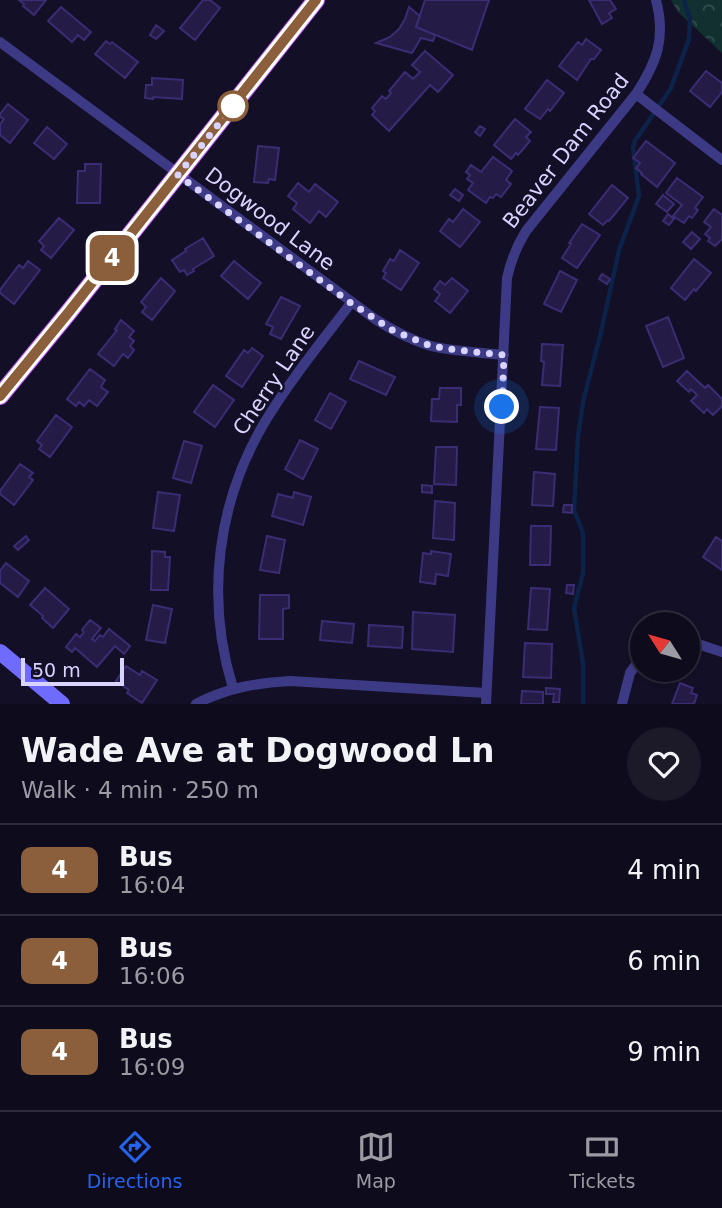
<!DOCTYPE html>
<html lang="en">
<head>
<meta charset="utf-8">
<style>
  :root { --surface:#0e0b1c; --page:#1c1929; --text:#f1f3f6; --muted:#9b9ba3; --line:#2e2b3b; --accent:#2563eb }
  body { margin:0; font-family:"DejaVu Sans",sans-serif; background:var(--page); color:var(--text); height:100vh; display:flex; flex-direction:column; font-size:26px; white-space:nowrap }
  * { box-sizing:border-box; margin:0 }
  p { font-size:23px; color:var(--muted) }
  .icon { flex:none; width:38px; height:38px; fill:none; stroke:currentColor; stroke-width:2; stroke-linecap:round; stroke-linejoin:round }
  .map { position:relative; height:704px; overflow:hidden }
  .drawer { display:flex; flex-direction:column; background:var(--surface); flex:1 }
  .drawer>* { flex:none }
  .badge { padding:0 14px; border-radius:10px; font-size:24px; line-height:46px }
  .needle { width:46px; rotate:307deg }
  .buttons { position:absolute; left:630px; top:612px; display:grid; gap:14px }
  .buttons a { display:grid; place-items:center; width:70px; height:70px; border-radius:50%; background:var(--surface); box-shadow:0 2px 5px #0004,0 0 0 2px var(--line); font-size:35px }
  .scale { position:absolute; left:21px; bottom:18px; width:103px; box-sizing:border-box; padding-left:7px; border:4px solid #d9d4ff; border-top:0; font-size:19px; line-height:24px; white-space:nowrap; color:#d9d4ff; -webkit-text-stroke:5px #130f26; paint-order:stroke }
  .you { position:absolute; width:35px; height:35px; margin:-18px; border:5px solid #fff; border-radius:50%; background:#1a73e8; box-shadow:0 0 0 10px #1a73e833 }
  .map>.badge { position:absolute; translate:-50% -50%; box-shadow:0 0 0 4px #fff }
  .round { display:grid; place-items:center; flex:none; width:74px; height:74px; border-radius:37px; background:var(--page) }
  .headline { display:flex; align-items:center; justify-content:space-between; height:119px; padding:0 21px }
  h1 { font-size:33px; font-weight:800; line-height:52px }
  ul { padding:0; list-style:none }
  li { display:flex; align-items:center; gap:21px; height:91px; padding:0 21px; border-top:2px solid var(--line) }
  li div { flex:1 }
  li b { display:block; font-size:26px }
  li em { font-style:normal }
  li .badge { min-width:77px; font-weight:700; text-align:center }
  .tab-bar { display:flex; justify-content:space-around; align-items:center; height:98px; border-top:2px solid var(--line); background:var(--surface); font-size:19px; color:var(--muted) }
  .tab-bar a { display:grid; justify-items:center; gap:4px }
  .tab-bar .selected { color:var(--accent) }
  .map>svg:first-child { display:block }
</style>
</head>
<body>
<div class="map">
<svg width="722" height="704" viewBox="0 0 722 704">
  <defs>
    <pattern id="forest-crowns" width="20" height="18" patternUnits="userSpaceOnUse" patternTransform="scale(1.75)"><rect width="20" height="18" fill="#12302f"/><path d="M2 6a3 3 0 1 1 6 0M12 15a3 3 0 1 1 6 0" fill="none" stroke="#344d4e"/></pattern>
  </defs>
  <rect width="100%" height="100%" fill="#130f26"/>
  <!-- forest -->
  <path fill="url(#forest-crowns)" d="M671,0H722V53L678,12Z"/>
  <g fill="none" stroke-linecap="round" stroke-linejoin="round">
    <!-- stream -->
    <path stroke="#0c2248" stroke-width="4.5" d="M583,704V663L574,608L583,573V533L574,510L578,436L583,402L601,332L619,250L639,196L633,148L635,141L671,88L689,39L690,19L684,0"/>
  </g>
  <!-- building -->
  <path fill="#241b47" stroke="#3b2d73" stroke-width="2" d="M19,0H46L34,15L23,6L24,4Z
    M203,0H210L220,8L195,40L180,28Z
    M425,0H489L472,50L416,27Z
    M589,0H610L616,9L609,13L612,18L602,24Z
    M61,7L91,32L84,40L78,35L72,42L48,21Z
    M409,7L420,16L416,27L435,35L433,41L421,38L412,53L376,43L390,37L399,29L405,19Z
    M156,25L164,31L156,39L150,35Z
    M586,39L601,50L594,59H591L577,80L559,66L578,42L582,45Z
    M106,41L110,44L112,42L138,62L125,78L95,54Z
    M425,51L453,75L438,92L430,85L389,131L372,115L375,111L372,108L382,96L386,99L391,93L389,91L405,72L413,79L420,72L412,65Z
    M706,71L722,83V92L710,107L690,91Z
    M152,78L183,80L182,99L153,97V99L145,98L146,85H152Z
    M547,80L564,93L550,111L548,109L540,119L525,109Z
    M8,104L28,120L10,143L0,135V124L4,119L0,117V114Z
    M515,119L531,132L526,137L530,141L518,155L516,153L511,159L494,145Z
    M480,126L485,129L480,136L475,132Z
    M47,127L67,144L54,159L34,143Z
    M646,141L675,163L657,187L641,174L642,173L636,168L640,163L633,158Z
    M258,146L279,148L275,180L269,179L268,183L254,182Z
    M493,157L512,171L506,180L511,184L501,197L496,194L493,198L490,197L486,203L468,190L473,183L467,179L470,175L466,172L471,165L481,172Z
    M85,164H101L100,203H77L78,171H85Z
    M677,178L703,197L695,208L698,210L692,218L689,216L684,223L673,216L682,205L666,193Z
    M298,183L309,192L315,184L338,202L326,217L319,211L310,223L293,209L297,203L288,196Z
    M612,185L628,198L609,221L608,220L603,225L589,214Z
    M455,189L463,195L459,201L450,195Z
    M663,195L674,204L667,212L656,204Z
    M463,209L480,222L460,247L440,231L449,219L453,222Z
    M714,209L722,215V239L715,246L708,241L710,238L705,234L711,227L704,222Z
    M668,214L674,219L669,225L663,221Z
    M59,218L74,230L51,258L41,250L44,246L39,241Z
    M582,224L600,235L577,268L562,258L571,244L569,243Z
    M692,232L700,239L691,249L683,242Z
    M203,238L214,256L193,269L194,271L187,275L184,270L180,272L172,260L186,251L185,249Z
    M400,250L419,263L401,290L383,278L386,273L383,271L390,259L394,261Z
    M694,259L711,273L696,291L694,289L685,300L671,288Z
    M28,261L40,270L14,304L0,293V290L19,265L23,268Z
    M234,261L261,283L248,299L221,276Z
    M560,271L577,280L561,312L544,304Z
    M602,274L610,279L607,284L599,279Z
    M161,278L175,291L152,320L142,312L146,307L141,302Z
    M452,278L468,291L450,313L435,301L440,294L434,289L440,281L445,285Z
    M281,297L300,306L281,339L270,334L273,327L266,324Z
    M668,317L684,358L663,367L646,326Z
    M121,320L134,331L129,337L134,341L130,346L134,350L128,358L123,354L114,366L98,354L117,330L115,329Z
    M542,344L563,345L560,386L542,385L544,362L541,361Z
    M252,348L263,356L242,387L226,376L244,350L248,353Z
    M359,361L395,377L386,395L350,379Z
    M90,369L105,380L101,387L108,392L97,406L89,400L84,406L79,402L76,406L67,399Z
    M687,371L705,388L708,385L722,399V406L713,415L707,409L704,413L691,401L697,395L691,389L689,392L677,381Z
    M213,385L234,400L215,427L194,412Z
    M440,388H461V405H457V422L431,421L432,399H439Z
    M330,393L346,402L331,429L315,420Z
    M540,407L559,408L556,450L536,449Z
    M56,415L72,427L50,457L39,449L42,445L37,441Z
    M300,440L318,449L303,479L285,469Z
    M184,441L202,446L191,483L173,478Z
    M436,447H457L456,485L434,484Z
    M20,464L33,473L29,477L33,480L14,505L0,494V491Z
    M534,472L555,474L553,506L532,505Z
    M422,485L432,486V493L422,492Z
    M158,492L180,495L174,531L153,528Z
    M294,492L311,497L303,525L272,516L278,494L293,498Z
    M435,501L455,503L454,540L433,538Z
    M564,505H572V513L563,512Z
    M531,526H551L550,565H530Z
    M26,536L29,540L18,550L14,546Z
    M267,536L285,540L279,573L260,570Z
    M716,537L722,541V570L703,557Z
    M152,551L165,552V557H170L168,590H151Z
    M431,551L451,554L448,576L436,574L435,584L420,582L423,553L431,554Z
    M6,563L29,581L18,597L0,583V571Z
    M567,585H574L573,594L566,593Z
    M45,588L69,609L53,628L42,618L43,616L30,605Z
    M531,588L550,589L547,630L528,629Z
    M260,595H289V608L283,609V639H259Z
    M153,605L172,609L165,643L146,640Z
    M413,612L455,615L453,652L412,649Z
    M90,620L101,628L92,639L95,641L100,635L103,637L109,629L130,646L124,654L115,646L97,667L75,648L72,652L66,647L76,634L80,637L84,632L82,630Z
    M322,621L354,624L352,643L320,640Z
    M369,625L403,627L402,648L368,646Z
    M525,643L552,644L551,678L523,677Z
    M126,666L140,675L142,671L157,680L142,703L127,693L129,690L116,681Z
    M680,683L693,688L691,693L697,695L694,704H672Z
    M546,688L560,689L559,702H553L554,694H546Z
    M522,691L543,692V704H521Z"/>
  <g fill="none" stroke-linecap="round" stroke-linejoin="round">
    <!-- minor -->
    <path stroke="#3d3a85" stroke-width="10" d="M0,42L375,319C392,330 411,340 431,346C455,352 480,352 504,355
      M636,94L722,160
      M688,644L701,645L722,652
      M233,688C205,598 217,501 266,420C291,379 322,341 351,303
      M196,704C226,688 256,683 290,681L486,693
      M486,704L507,278C511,260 516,247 526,231L636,94C657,62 666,38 656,0
      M622,704L630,673L642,656"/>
    <!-- secondary -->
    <path stroke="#6f6bff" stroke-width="16" d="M0,652L62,704"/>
    <!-- primary -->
    <path stroke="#c25bff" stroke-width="18" d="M0,396L68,313L316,0"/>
  </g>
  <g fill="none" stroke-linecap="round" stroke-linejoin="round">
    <!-- line casing -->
    <g stroke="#fff" stroke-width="16">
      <path id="line" d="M0,396L68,313L316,0"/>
    </g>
    <!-- line -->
    <use href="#line" stroke="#8b5e3c" stroke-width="10"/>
    <!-- walk -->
    <path stroke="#d9d4ff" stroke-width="7" stroke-dasharray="0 12.6" d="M233,106L178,175L351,303L392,330L431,346L456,350L504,355L502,407"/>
  </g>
  <!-- markers -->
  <circle fill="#fff" stroke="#8b5e3c" stroke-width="3.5" cx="233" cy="106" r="14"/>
  <g text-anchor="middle" stroke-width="5" stroke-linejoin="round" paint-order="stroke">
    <!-- street labels -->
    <g font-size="21" fill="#d9d4ff" stroke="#130f26">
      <text transform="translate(566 151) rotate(-52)" y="7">Beaver Dam Road</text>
      <text transform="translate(270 219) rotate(37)" y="7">Dogwood Lane</text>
      <text transform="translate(274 380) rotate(-56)" y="7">Cherry Lane</text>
    </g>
  </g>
</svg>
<div class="buttons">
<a><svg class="needle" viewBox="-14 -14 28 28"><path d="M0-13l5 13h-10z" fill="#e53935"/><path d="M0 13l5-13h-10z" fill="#9b9ba3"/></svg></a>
</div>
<div class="scale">50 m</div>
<div class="you" style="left:502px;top:407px"></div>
<b class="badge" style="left:112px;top:258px;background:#8b5e3c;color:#fff">4</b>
</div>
<section class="drawer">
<div class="headline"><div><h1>Wade Ave at Dogwood Ln</h1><p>Walk · 4 min · 250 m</p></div><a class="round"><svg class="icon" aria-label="heart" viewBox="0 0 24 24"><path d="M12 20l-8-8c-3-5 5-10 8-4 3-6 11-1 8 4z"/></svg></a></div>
<ul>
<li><span class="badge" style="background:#8b5e3c;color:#fff">4</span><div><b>Bus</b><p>16:04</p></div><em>4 min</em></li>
<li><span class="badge" style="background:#8b5e3c;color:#fff">4</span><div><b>Bus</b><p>16:06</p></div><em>6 min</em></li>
<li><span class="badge" style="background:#8b5e3c;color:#fff">4</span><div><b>Bus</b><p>16:09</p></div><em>9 min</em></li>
</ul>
</section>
<nav class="tab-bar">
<a class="selected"><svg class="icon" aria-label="directions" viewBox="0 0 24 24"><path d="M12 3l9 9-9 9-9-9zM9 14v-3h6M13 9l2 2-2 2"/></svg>Directions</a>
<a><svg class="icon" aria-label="map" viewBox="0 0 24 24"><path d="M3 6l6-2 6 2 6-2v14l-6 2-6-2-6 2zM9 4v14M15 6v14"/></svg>Map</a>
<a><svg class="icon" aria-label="tickets" viewBox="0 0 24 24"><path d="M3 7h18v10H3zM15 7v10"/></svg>Tickets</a>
</nav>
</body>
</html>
